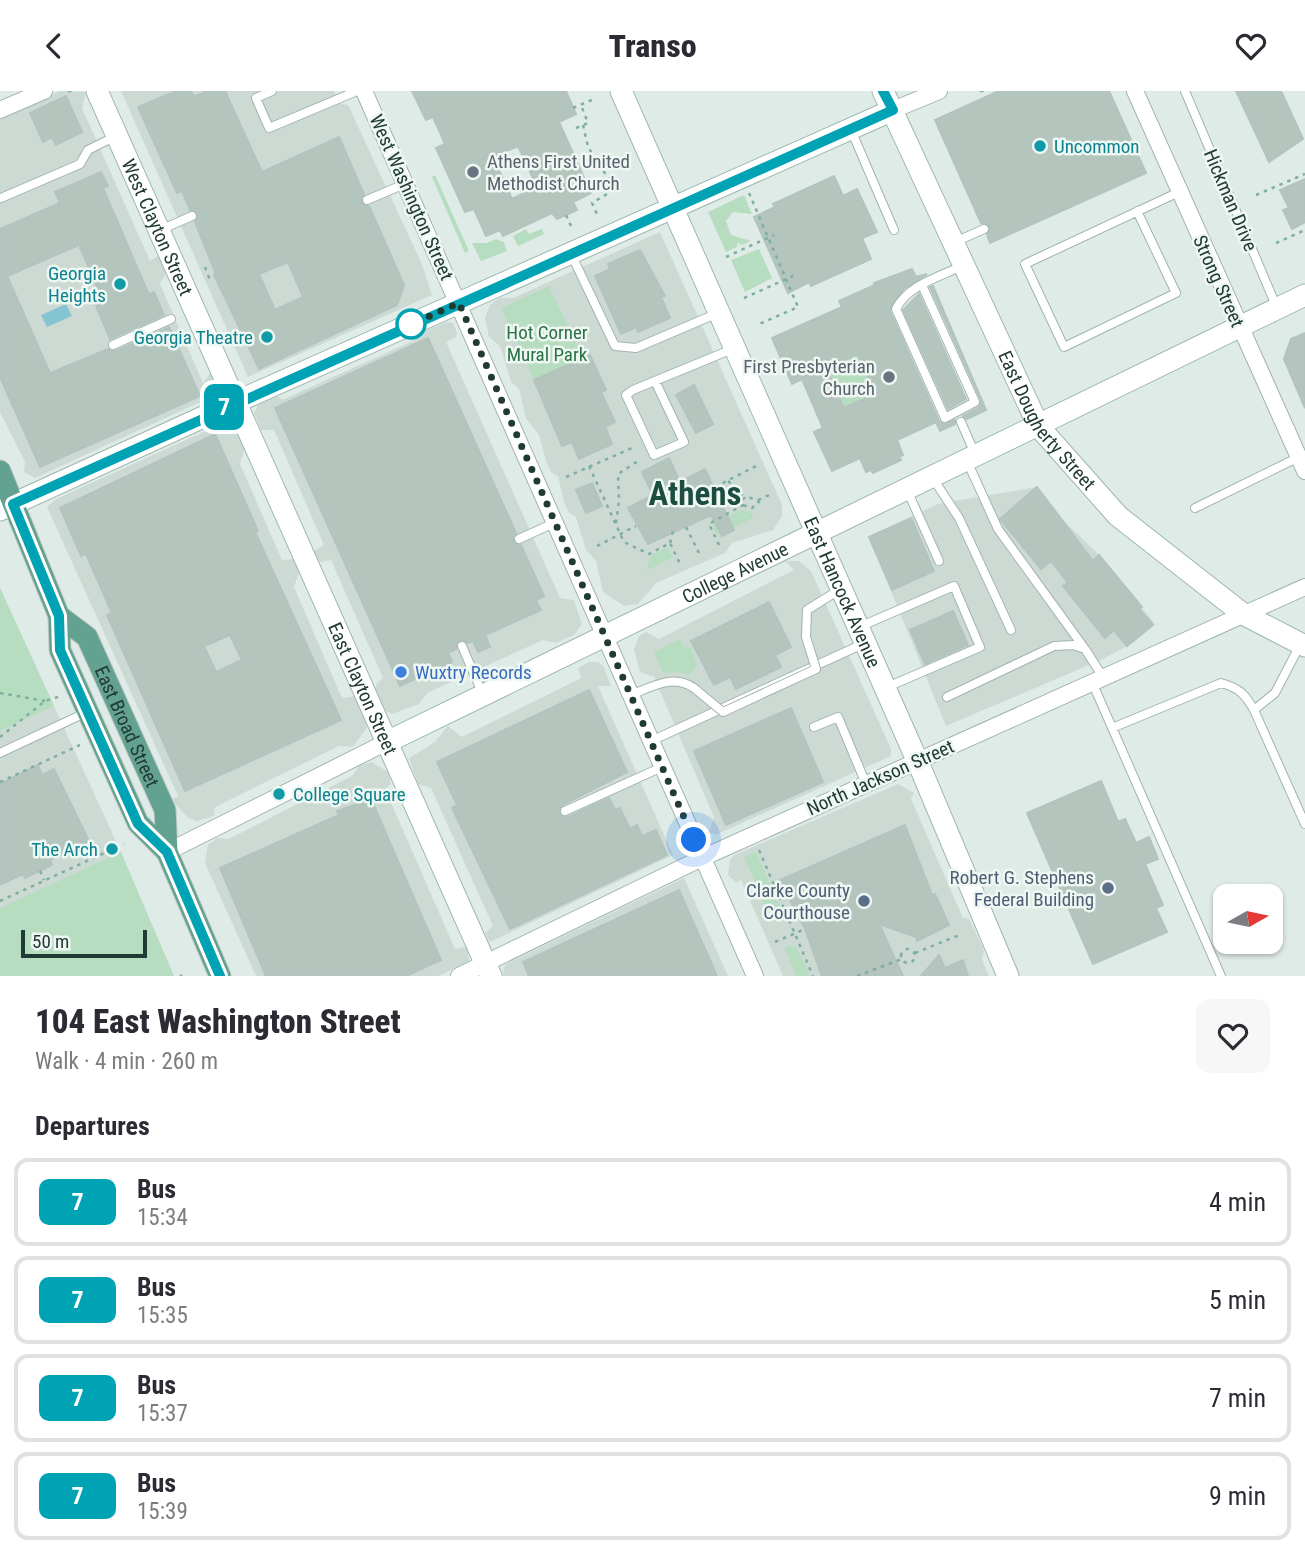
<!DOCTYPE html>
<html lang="en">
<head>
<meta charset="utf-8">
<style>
  :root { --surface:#fff; --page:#f7f7f7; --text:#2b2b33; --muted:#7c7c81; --line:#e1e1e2 }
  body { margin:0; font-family:"Roboto Condensed",sans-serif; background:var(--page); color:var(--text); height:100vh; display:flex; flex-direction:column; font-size:26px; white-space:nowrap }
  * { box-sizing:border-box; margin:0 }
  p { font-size:23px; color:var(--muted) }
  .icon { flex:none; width:38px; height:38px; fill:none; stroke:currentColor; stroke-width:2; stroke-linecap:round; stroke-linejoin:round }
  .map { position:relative; height:885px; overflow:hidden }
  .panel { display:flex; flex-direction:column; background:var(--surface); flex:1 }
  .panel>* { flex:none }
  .badge { padding:0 14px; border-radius:10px; font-size:24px; line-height:46px }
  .needle { width:46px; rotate:81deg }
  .buttons { position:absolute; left:1213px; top:793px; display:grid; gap:14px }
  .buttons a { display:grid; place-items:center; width:70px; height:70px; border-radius:14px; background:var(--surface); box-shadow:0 2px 5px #0004; font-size:35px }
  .scale { position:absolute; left:21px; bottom:18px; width:126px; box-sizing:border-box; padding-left:7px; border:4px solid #203b34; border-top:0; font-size:19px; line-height:24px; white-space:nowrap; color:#203b34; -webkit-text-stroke:5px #eff7f3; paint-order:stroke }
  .you { position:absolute; width:35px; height:35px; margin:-18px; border:5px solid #fff; border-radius:50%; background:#1a73e8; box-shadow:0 0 0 10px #1a73e833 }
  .map>.badge { position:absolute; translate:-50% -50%; box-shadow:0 0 0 4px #fff }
  h2 { padding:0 35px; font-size:26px; line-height:63px }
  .round { display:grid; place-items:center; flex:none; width:74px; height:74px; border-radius:14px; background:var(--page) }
  .overview { display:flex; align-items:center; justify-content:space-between; height:119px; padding:0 35px }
  h1 { font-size:33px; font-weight:800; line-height:52px }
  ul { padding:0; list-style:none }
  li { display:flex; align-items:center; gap:21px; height:88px; margin:0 14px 10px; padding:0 21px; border:4px solid var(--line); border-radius:14px }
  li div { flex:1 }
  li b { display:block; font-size:26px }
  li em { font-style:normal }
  li .badge { min-width:77px; font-weight:700; text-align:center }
  header { display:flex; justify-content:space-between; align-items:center; height:91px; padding:0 35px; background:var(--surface); font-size:32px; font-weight:800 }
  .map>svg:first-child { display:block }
</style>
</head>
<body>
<header><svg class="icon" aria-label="back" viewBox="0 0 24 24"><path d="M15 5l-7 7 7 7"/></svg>Transo<svg class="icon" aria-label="heart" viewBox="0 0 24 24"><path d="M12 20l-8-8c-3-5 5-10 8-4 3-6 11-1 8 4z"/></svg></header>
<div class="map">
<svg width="1305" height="885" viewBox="0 0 1305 885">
  <rect width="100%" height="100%" fill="#dfebe6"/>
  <!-- built -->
  <path fill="#cddad4" d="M60,0L86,1L82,17L150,170L159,164L167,181L160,193L203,292L213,278L222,301L35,387L24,381L25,371L0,321V27Z
    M121,0H334L340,13L348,14L421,171L432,204L248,286Z
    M660,141L782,414V425L773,439L732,452L725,462L656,492L638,513L624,515L603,501L596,470L586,459L576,426L569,422L564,411L558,385L551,381L546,370L539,344L526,327L519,298L511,291L500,255L489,246L485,227L490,214L499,207H513Z
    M447,231L453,232L457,242L456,246L446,251L560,507L574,509L582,533L574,544L556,552L543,549L427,602L419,613L392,623L384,619L375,600L377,592L383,587L331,469L320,471L315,464L314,460L324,454L274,339H261L254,322L259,312L277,304L282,309L413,250L418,243Z
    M223,332H230L237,337L245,356L240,373L282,469L293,468L300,478L294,496L342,607L356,605L367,636L353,656L339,655L215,716L214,725L197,730L188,727L172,709L178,705L47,416L56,408Z
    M1037,396L1064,430L1100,465L1155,533L1127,555L1103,568L946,635L869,446L938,413Z
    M785,470H799L811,480L891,658V665L715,744L709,741L714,726L654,586L640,581L634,558L639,545L646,541L659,548L794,479Z
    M0,497L114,746L174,885H0Z
    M589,571H598L604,576L611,595H598L673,764L490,851L485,842L493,835L431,697L418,693L409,667L435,651L448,635L462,646L581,587L578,577Z
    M372,671L388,681L391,693L385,698L455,858L467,856L469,870L439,885H256L205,772L208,754L217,747L229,748L352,685L359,675Z
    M898,693L914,702L911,708L963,827L969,828L984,859L982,869L989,885H783L741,789L736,792L728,784L730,769L734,764Z
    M684,787L728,885H503L504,876L508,872Z"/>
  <!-- green -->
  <path fill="#b7ddc1" d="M435,84L469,160L465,162L432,86Z
    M744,104L752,123L733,121L726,130L731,144L751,150L741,154L738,151L737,156L726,161L708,121Z
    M526,138L529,143L542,138L544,143L518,155L513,145Z
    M496,148L504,151L507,160L481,170L472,152H487Z
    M759,158L772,187L745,201L731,169Z
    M549,195L583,267L534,289L501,217Z
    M863,261L876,303L844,317L826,277Z
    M741,419L752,422L753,427L733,437L719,438L721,443H715L712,434Z
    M668,456L673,466L646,480L650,465Z
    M0,497L54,615L0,640Z
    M680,548L683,556L691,557L697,575L690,584L679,581L663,582L654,561Z
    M121,761L174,885H0V817Z
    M756,761L781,819L769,823L744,766Z
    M793,855L797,857L810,885H796L784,856Z"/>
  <!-- water -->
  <path fill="#85c5d1" d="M66,213L72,225L47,236L41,224Z"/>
  <!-- building -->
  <path fill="#b4c5be" stroke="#b2c4bd" stroke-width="2" fill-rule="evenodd" d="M176,0H191L194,6L207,0H225L262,81L339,46L364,103L361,112L369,115L404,194L397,214L259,278L214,184L216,183L195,131L198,122L190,119L182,100L177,102L138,16ZM288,171L303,206L275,219L259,183Z
    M412,0H566L576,23L559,31L591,102L573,111L577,119L557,128L552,122L503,145L500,139L486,145L474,118L465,121L436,57L445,53L433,26L426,29ZM518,55L537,96L512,108L493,66Z
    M999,0H1109L1146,82L990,152L987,144L990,136L981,132L935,29Z
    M1236,0H1281L1303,48L1269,71Z
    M66,5L82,41L56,54L52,46L43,51L30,22Z
    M101,81L108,95L103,97L149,204L154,201L164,224L110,248L94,210L102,207L79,154L7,185L50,282L108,258L116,260L169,236L200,305L40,376L0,286V138L60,112L55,101Z
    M834,85L843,105L857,98L877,141L862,147L871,168L811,195L809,191L788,202L754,126L775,116L773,113Z
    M1305,88V131L1292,138L1283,119L1289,117L1280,99Z
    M640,159L665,205L661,206L670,227L638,241L636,236L621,243L595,185L610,178L608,173Z
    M912,178L916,186L927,183L904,198L890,220L939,330L945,333L955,329V333L940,340L936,331L897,349L903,364L899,366L901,369L873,382L871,379L866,381L860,367L832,380L814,341L823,337L802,288L792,293L772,247L842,216L839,210L875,194L874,192ZM858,263L876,303L844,317L826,277Z
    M933,195L986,319L967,328L963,325L979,316L981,309L930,196Z
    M919,203L966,308L948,318L903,219Z
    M1305,242V317L1284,268L1291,248Z
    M428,247L516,442L513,451L521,454L544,505L536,509L541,519L485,544L490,556L478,561L473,550L468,552L460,549L456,558L448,562L452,571L400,595L275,317Z
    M590,264L606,299L601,301L615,331L605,336L612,353L579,368L572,351L562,355L534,289Z
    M694,294L713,333L696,342L676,304Z
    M215,343L258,440L255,441L341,629L185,700L107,524L112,522L86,463L81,465L60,417ZM230,544L242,569L216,581L204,555Z
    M669,367L680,391L705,378L734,439L722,445L711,424L648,453L628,417L653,404L642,381Z
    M592,392L602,415L586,422L576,399Z
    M1037,396L1093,470L1099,464L1142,516L1139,518L1153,534L1127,555L1114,539L1105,547L1063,495L1068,492L1051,470L1041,478L1000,428Z
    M911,427L934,480L892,499L869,446Z
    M769,511L791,556L775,564L781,576L736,598L730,586L714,594L691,550Z
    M953,520L968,554L925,573L910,539Z
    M589,599L627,681L562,714L559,723L568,726L609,707L615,719L620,717L630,738L637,734L642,745L656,739L667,764L510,838L452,717L457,714L437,671Z
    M791,617L823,691L726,734L694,660Z
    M38,674L42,684L54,678L89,750L50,769L52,774L25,787L23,783L0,794V693Z
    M1101,690L1118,731L1125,728L1136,752L1149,746L1158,768L1145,773L1163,814L1156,817L1167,841L1093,873L1027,722Z
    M371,708L441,869L406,885H266L220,777L339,724L337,720Z
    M905,734L932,804L935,803L949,834L917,850L916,846L879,833L903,885H822L805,838L780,789Z
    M679,799L717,885H529L523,871Z
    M939,864L945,877L963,869L968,885H921Z"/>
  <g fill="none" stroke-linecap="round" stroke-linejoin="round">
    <!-- lane casing -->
    <g stroke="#a2b3ad" stroke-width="10">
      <path id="lane" d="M272,0L256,7L269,37L357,0
        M1185,0L1277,217
        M851,39L894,139
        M1,107L80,73L88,59L114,46
        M367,109L407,92
        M1137,120L1176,202L1064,256L1025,173L1179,101
        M160,139L192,125
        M955,151L984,138
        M572,165L615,255L636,257L718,222
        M922,194L975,311L945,327L896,218C908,194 939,186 962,175
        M113,254L171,228
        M655,290L684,351L654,364L626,304L633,299L735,257
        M961,331L975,363
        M967,370L998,438L1085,558
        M932,386L959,427L1011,539
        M907,399L939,470
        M1195,417L1299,366
        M519,448L556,431
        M859,536L954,495L980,556L885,597
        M806,546L807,519L839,499
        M462,555L483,604
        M1092,591L1221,885
        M631,604C653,595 673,583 694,597
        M947,606L1054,555L1073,554L1085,558L1103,586
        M1254,619L1275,602L1300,554
        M814,636L838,626L866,693
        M1112,637L1221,592C1239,597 1245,603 1254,619L1305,733
        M651,650L865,552
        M0,662L85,622
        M565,720L662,676"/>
    </g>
    <!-- street casing -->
    <g stroke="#a2b3ad" stroke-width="18">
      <path id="street" d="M364,0L755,885
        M1135,0L1305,380
        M0,19L44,0
        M893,19L939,0
        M167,761L387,651
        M459,885L702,767L1305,496"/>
    </g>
    <!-- secondary casing -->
    <g stroke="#9eb7ae" stroke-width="23">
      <g id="secondary">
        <path id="s1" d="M97,0L491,885"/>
        <path id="s2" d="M621,0L917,669L1008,885"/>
        <path id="s3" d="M883,0L1039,336L1118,425L1243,523L1305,555"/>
        <path d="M0,419L236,311L893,19"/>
        <path id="s4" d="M387,651L1305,204"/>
      </g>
    </g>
    <!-- primary casing -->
    <g stroke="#c1c8c6" stroke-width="23">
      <g id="primary">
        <path d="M0,380L59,525L60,559L138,732L167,761"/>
        <path id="s5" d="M59,525L87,546L165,719L167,761L220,885"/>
      </g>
    </g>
    <!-- path -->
    <path stroke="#7fafa0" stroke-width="2.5" stroke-dasharray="3.5 5" stroke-linecap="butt" d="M68,0H75
      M980,0H988
      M573,17L594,8
      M583,34L588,56L610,90L607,103L592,112L597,123
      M576,37L588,32L581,14
      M749,102L798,216L757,234
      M1256,104L1305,83
      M566,124L571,135
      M1276,152L1305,139
      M726,166L774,144
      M205,176L210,189
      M744,207L793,185
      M589,375L624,451L649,463L670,452L680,473
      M566,386L632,357
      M728,390L745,407
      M715,396L756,375
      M758,409L769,404
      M616,432L619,410L618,383L638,370
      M686,436L700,464
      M670,452L673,440
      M719,454L709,433L743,414L742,409L747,405L759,411L752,417L743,414
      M597,455L636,435
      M0,602L45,610
      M0,646L45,610L58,606
      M0,691L80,654
      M759,759L813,885
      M40,780L44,789
      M0,810L124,753
      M775,851L805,838
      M901 865a7 7 0 1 1 14 0a7 7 0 1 1-14 0Z
      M915,862L962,843
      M180,885L182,884
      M857,885L902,868"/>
    <!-- lane -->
    <use href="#lane" stroke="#fff" stroke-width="8"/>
    <!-- street -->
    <use href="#street" stroke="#fff" stroke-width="16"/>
    <!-- secondary -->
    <use href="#secondary" stroke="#fff" stroke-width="21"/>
    <!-- primary -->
    <use href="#primary" stroke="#63a191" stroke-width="21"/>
    <!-- lane-bridge casing -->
    <g stroke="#a2b3ad" stroke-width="10" stroke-linecap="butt">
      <path id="lane-bridge" d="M694,597L723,621L816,578L806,546"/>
    </g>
    <!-- lane-bridge -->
    <use href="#lane-bridge" stroke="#fff" stroke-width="8"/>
  </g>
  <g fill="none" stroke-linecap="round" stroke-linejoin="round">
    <!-- line casing -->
    <g stroke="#fff" stroke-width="16">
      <path id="line" d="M220,885L167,761L138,733L60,559L59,525L13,413L893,19L883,0"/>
    </g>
    <!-- line -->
    <use href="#line" stroke="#00a3b4" stroke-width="10"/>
    <!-- walk -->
    <path stroke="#203b34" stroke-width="7" stroke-dasharray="0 12.6" d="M411,233L403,237L459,212L694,749"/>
  </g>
  <!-- markers -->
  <g fill="#0f9aa8" stroke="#eff7f3" stroke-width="2.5">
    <circle cx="1040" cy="55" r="7"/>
    <circle cx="120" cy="193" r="7"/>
    <circle cx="267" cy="246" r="7"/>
    <circle cx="279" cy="703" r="7"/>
    <circle cx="112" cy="758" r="7"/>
  </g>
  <g fill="#6b7280" stroke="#eff7f3" stroke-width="2.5">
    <circle cx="473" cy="81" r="7"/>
    <circle cx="889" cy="286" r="7"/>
  </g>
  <circle fill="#fff" stroke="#00a3b4" stroke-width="3.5" cx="411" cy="233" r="14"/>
  <circle fill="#3f7fe0" stroke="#eff7f3" stroke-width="2.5" cx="401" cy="581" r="7"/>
  <g fill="#5c6f8a" stroke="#eff7f3" stroke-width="2.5">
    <circle cx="1108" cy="797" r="7"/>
    <circle cx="864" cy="810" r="7"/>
  </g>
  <g text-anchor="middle" stroke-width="5" stroke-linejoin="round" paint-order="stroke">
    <!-- culture labels -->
    <g font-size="19" fill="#0d838f" stroke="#eff7f3" text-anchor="end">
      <text x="1054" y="62" text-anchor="start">Uncommon</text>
      <text x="106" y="189">Georgia<tspan x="106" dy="22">Heights</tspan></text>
      <text x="253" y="253">Georgia Theatre</text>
      <text x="293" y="710" text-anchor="start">College Square</text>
      <text x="98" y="765">The Arch</text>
    </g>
    <!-- worship labels -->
    <g font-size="19" fill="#5b616d" stroke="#eff7f3" text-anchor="start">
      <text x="487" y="77">Athens First United<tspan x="487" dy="22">Methodist Church</tspan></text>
      <text x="875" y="282" text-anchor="end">First Presbyterian<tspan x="875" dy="22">Church</tspan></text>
    </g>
    <!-- street labels -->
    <g font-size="19" fill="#203b34" stroke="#eff7f3">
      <text transform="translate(412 106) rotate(66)" y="7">West Washington Street</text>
      <text transform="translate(1231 109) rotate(67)" y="7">Hickman Drive</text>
      <text dy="7" stroke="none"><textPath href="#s1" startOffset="149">West Clayton Street</textPath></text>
      <text transform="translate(1219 190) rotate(66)" y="7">Strong Street</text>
      <text dy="7" stroke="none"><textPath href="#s3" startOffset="369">East Dougherty Street</textPath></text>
      <text dy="7" stroke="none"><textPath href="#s4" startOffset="387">College Avenue</textPath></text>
      <text dy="7" stroke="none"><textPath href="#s2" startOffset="548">East Hancock Avenue</textPath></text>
      <text dy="7" stroke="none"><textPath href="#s1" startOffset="654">East Clayton Street</textPath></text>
      <text dy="7" stroke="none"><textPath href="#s5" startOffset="133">East Broad Street</textPath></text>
      <text transform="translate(880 686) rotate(-24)" y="7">North Jackson Street</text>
    </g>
    <!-- park labels -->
    <g font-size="19" fill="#2a7246" stroke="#eff7f3">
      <text x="547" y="248">Hot Corner<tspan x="547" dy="22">Mural Park</tspan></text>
    </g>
    <!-- shop labels -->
    <g font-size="19" fill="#366cbe" stroke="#eff7f3" text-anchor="start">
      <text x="415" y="588">Wuxtry Records</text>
    </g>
    <!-- service labels -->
    <g font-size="19" fill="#4e5e75" stroke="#eff7f3" text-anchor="end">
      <text x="1094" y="793">Robert G. Stephens<tspan x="1094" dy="22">Federal Building</tspan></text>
      <text x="850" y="806">Clarke County<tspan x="850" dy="22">Courthouse</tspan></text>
    </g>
    <!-- town labels -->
    <g font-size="33" font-weight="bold" fill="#1c4d41" stroke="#eff7f3">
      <text x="695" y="414">Athens</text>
    </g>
  </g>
</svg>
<div class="buttons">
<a><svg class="needle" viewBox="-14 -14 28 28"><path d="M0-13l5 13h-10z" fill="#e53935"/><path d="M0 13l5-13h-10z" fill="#7c7c81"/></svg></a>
</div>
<div class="scale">50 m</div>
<div class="you" style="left:694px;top:749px"></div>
<b class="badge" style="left:224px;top:316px;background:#00a3b4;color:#fff">7</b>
</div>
<section class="panel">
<div class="overview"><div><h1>104 East Washington Street</h1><p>Walk · 4 min · 260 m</p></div><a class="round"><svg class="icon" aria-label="heart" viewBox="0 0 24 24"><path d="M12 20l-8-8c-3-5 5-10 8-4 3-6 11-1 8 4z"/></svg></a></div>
<h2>Departures</h2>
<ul>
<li><span class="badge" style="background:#00a3b4;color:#fff">7</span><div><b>Bus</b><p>15:34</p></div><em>4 min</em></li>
<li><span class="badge" style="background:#00a3b4;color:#fff">7</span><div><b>Bus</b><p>15:35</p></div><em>5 min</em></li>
<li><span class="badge" style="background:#00a3b4;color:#fff">7</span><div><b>Bus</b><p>15:37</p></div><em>7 min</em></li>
<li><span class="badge" style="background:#00a3b4;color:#fff">7</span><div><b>Bus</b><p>15:39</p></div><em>9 min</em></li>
</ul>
</section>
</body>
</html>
